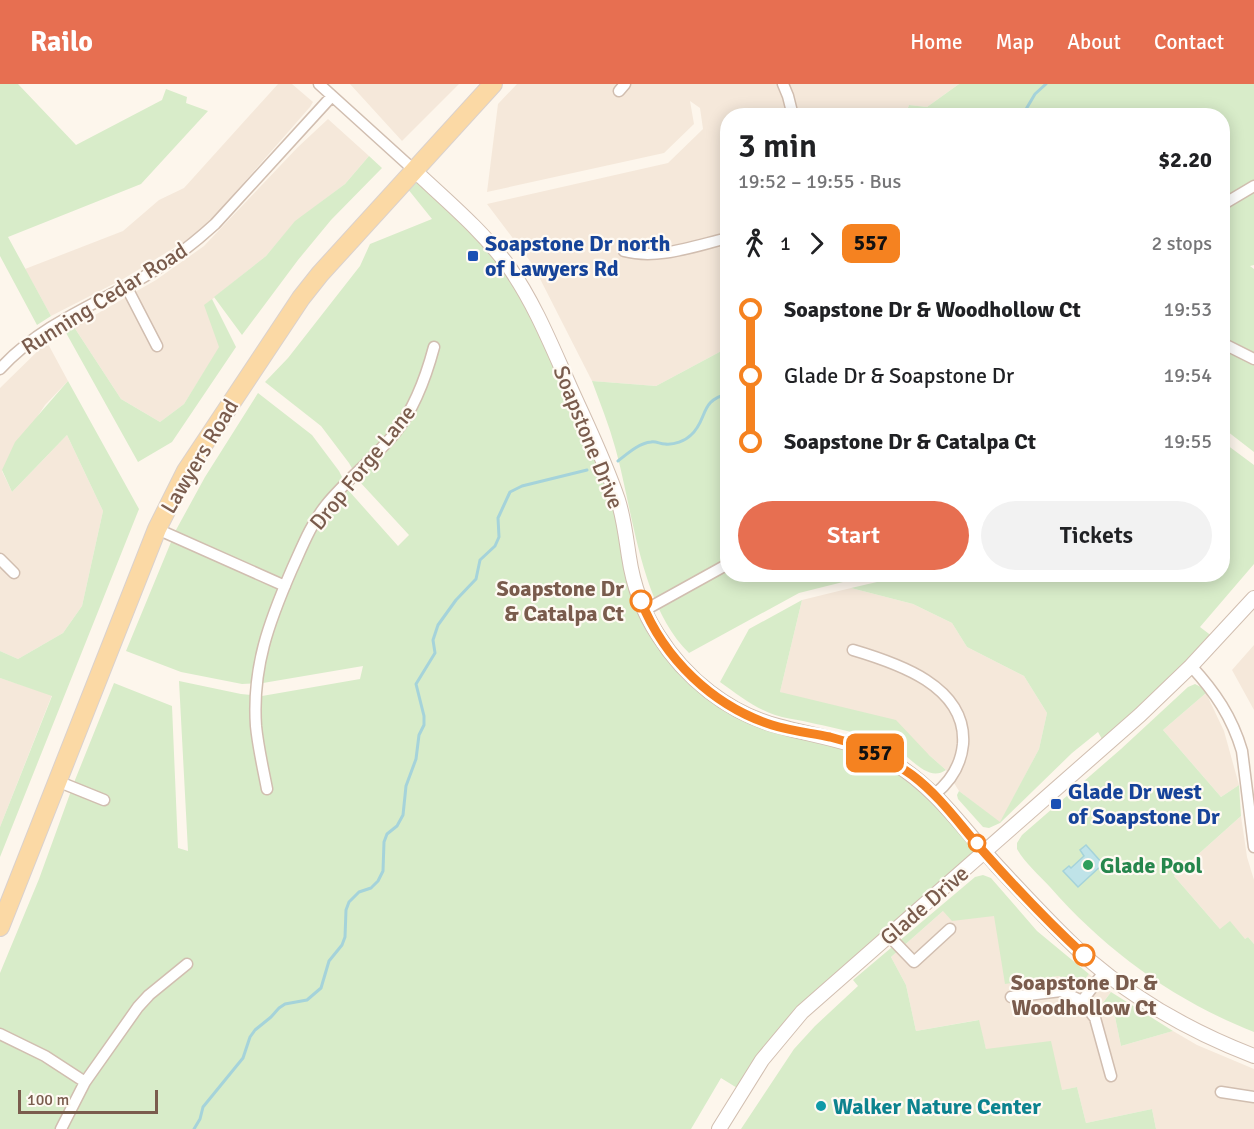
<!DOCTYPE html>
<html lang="en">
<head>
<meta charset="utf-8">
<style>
  :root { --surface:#fff; --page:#f2f2f2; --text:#202124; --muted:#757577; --accent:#e76f51 }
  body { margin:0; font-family:Signika,sans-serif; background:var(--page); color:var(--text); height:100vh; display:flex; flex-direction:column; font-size:22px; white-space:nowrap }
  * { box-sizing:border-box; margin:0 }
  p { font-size:20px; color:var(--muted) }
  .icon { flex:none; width:33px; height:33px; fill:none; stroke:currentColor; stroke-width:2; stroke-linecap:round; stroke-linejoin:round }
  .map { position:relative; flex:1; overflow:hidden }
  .details { position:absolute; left:720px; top:24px; width:510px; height:474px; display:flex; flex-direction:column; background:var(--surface); border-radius:24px; box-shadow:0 3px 15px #0003 }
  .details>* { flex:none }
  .badge { padding:0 12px; border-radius:9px; font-size:21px; line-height:39px }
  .scale { position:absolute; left:18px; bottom:15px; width:140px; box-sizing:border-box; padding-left:6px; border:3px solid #7a5c4d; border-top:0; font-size:16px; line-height:21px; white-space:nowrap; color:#7a5c4d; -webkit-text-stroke:4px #fffaf3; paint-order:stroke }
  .map>.badge { position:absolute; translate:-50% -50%; box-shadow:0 0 0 3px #fff }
  .legs { display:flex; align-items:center; gap:9px; height:66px; padding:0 18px; font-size:20px }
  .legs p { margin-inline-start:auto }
  .head { display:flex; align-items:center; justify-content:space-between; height:102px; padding:0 18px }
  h1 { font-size:33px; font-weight:600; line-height:45px }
  .cta { display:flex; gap:12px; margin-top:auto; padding:12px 18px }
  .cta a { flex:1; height:69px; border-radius:36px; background:var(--accent); color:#fff; font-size:24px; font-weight:600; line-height:69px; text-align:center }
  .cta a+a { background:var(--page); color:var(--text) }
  ul { padding:0 18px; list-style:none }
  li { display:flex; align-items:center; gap:21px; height:66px; font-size:22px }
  li i { display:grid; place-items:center; width:9px; height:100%; margin:0 8px; background:currentColor }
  li i::after { content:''; width:15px; height:15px; margin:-8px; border:4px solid; border-radius:50%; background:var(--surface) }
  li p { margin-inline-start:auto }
  li:first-child i { background:linear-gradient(#0000 50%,currentColor 0) }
  li:last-child i { background:linear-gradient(currentColor 50%,#0000 0) }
  header { display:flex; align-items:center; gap:36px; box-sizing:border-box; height:84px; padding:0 30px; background:var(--accent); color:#fff }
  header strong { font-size:28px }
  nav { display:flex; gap:33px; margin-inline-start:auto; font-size:21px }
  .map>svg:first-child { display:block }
</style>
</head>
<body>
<header>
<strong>Railo</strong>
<nav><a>Home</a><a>Map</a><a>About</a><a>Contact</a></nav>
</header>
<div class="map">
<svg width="1254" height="1045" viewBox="0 0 1254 1045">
  <rect width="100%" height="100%" fill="#fdf6ec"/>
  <!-- residential -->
  <path fill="#f5e8da" d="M278,0H292L313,18L310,23L211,136L187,156L123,195L51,232L25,185L123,147L159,116L184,104Z
    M350,0H459L402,57Z
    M517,0H959L927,23L909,21L905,31L728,32L727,264L656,302L592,297L533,181L487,120L668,79L703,45L700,24L690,17L694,40L664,69L487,108L498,20Z
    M328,35L369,72L345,100L296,137L266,172L205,221L220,263L184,320L160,338L121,315L74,243L156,196L204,162L298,63Z
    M47,258L68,297L45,321L2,387L12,408L67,351L103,427L82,522L63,549L18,575L0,567V304Z
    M851,504L913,520L952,539L967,563L1024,592L1047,629L1039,665L1000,739L959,707L946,686L929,671L780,608L802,516Z
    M1254,561V626L1232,586Z
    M0,594L52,611L0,743Z
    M1206,609L1224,647L1239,701L1221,713L1163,646Z
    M1241,732L1247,773L1254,796V860L1248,853L1245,855L1220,845L1174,792Z
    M943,827L981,833L994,831L1047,893L1059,892L1079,902L1089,890L1111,908L1102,920L1115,933L1121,962L1173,947L1197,961L1254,985V1045H1156L1152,1025L1086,1039L1077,1003L1062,1006L986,965L978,936L916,947L906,901L891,873Z"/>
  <!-- green -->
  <path fill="#d8ecc9" d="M0,0H18L76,61L162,16L166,5L187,13L186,19L208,27L141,100L8,153L51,232L37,241L0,172Z
    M959,0H1254V181L1250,182L1254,185V368L1223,344L1222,32H905L909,21L927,23Z
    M369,72L382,84L331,136L298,176L242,251L214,213L266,172L295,137L345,100Z
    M415,87L508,183L601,372L652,542L725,619L895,679L985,768L819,912L742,1007L721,994L691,1045H0V889L39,795L75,696L114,599L172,622L178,764L188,767L179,597L241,610L262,612L360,595L363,582L263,599L242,600L181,588L126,567L176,446L205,393L258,309L312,351L339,387L349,407L398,462L409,451L359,397L349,379L321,342L265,298L288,274L360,182L370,160L432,135L403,99Z
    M212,215L236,263L172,358L138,378L65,247L74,243L121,315L160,338L184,320L219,263L204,221Z
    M727,264L728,490L871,491L799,509L689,569C640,521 633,426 615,363C609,341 600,319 592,297L656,302Z
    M68,297L139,425L0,773V743L52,612L0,594V567L18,575L63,549L82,522L103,427L67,351L12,408L2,386L15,358Z
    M1223,358L1254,381V480L1200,543L1217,556L1106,662L1098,648L1072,669L1000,739L989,744L983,743L958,715L957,711L959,707L1000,738L1039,665L1047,629L1024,592L967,563L952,539L913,520L851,504L890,495L889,490H1222Z
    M802,516L780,608L896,636L929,671L946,686C930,697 916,679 903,670C872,650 838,645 803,637C794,635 784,634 775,631C756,625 737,610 720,598L749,545Z
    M1195,600L1201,603L1206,609L1163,646L1221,713L1239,701L1241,732L1174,792L1220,845L1230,837L1245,855L1248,853L1254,860V948C1175,917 1106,867 1050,803C1039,791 1025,779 1017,765V759L1022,751L1121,665L1188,603Z
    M983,791L991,794L1037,847L1089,890L1079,902L1059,892L1005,900L994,832L952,837L943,827L891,873L906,901L916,947L979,936L986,965L1051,957L1062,1006L1077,1003L1086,1039L1152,1025L1156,1045H741L794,965L815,942L858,902L853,896L975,793Z
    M1111,908L1173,947L1121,962L1115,933L1102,920Z"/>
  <!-- water -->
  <path fill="#bfe3e8" stroke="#a5d3da" stroke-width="1.5" d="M1086,761L1103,780L1078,803L1063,787L1069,782L1071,784L1084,772L1080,766Z"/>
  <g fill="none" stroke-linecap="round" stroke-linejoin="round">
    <!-- stream -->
    <path stroke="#a5d3da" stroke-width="3" d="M1022,32L1035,10L1046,0
      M618,377C627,370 639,359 651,358C656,357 660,360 665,360C674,361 685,357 691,351C708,336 699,316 728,310
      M194,1045L200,1035L203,1023L243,974L250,953L255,946L271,933L279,924L285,920L307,916L321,904L329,877L342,861L345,853L346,826L349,818L359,808L371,804L378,797L383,787L384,758L387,750L397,742L403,731L406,702L416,675L419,651L424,641V632L416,600L435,569L433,556L438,541L456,516L476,495L480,476L495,462L499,453L498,434L510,408L522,402L587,386"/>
    <!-- minor casing -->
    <g stroke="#d1beb0" stroke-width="13">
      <path id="minor" d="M319,0L415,87
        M783,0L788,12L793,32
        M619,7L625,0
        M1222,121L1254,102
        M624,167C658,176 694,162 728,154
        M126,202L157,262
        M1222,259L1254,275
        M0,285C38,243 91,222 140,195C167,180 192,161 215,140L332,12
        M157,445L285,502
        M0,475L14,489
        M645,526L728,480
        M853,566C897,579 967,602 963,660C961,681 951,697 935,710
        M1191,582C1215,608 1232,633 1242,667L1254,763
        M57,697L104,716
        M267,705C263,684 258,663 256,642C252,583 269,538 292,485C302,463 311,440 326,421C347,395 374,375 395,349C415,324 426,293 434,263
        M889,852L914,878L950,845
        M1104,888L1082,917L1095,934L1111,992
        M1011,913L1061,907L1082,917
        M0,950L45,972L85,998
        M1221,1008L1254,1013
        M61,1045L85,998L138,923L149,911L187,880"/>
    </g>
    <!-- tertiary casing -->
    <g stroke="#d1beb0" stroke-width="16">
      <path id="tertiary" d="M415,87C447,117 483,147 509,183C535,220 552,263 570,303C587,341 605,377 618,416C624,435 626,454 629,473C633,500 643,528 658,551C685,594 728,629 778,642C818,653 857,657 894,679C936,704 965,747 998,783C1027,814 1056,846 1088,875C1137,917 1194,949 1254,972
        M719,1045L762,976L802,928L1140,631L1191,582L1254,514"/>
    </g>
    <!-- primary casing -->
    <g stroke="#dad1cd" stroke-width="20">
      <path id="primary" d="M0,843L157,445L186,387L301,214L320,190L493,0"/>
    </g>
    <!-- minor -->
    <use href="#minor" stroke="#fff" stroke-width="10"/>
    <!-- tertiary -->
    <use href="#tertiary" stroke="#fff" stroke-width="14"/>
    <!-- primary -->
    <use href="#primary" stroke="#fbd9a5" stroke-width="18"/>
  </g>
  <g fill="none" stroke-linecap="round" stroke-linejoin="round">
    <!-- line-1 casing -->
    <g stroke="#fff" stroke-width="14">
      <path id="line-1" d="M641,517C664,575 713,622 772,641C791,647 811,649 830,653C859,660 887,673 912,691C940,712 960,741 983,767C1015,803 1048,838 1084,871"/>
    </g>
    <!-- line-1 -->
    <use href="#line-1" stroke="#f58220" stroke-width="9"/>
  </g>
  <!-- markers -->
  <g fill="#1a4fb4" stroke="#fffaf3" stroke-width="2">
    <rect x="467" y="166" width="12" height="12" rx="3"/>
    <rect x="1050" y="714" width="12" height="12" rx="3"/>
  </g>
  <g fill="#fff" stroke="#f58220" stroke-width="3">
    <circle cx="641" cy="517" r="10"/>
    <circle cx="977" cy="759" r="8"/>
    <circle cx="1084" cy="871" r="10"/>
  </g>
  <circle fill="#2e9e5b" stroke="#fffaf3" stroke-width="2" cx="1088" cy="781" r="6"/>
  <circle fill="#0f9aa8" stroke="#fffaf3" stroke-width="2" cx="821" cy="1022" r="6"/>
  <g text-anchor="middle" stroke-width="4.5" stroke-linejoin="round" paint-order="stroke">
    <!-- transit labels -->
    <g font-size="22" font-weight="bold" fill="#164399" stroke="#fffaf3" text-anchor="start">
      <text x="485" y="167">Soapstone Dr north<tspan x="485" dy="25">of Lawyers Rd</tspan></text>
      <text x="1068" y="715">Glade Dr west<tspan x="1068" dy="25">of Soapstone Dr</tspan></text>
    </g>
    <!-- street labels -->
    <g font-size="22" fill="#7a5c4d" stroke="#fffaf3">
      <text transform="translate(104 214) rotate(-32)" y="8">Running Cedar Road</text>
      <text transform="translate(589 353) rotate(68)" y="8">Soapstone Drive</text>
      <text transform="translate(199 372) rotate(-59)" y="8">Lawyers Road</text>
      <text transform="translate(362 383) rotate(-51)" y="8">Drop Forge Lane</text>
      <text transform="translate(924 821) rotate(-41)" y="8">Glade Drive</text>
    </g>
    <!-- stop labels -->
    <g font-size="22" font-weight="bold" fill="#7a5c4d" stroke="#fffaf3" text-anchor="end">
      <text x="624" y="512">Soapstone Dr<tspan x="624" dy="25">&amp; Catalpa Ct</tspan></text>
      <text x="1084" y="906" text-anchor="middle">Soapstone Dr &amp;<tspan x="1084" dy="25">Woodhollow Ct</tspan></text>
    </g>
    <!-- leisure labels -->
    <g font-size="22" font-weight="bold" fill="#27864d" stroke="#fffaf3" text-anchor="start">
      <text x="1100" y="789">Glade Pool</text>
    </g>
    <!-- culture labels -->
    <g font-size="22" font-weight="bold" fill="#0d838f" stroke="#fffaf3" text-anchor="start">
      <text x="833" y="1030">Walker Nature Center</text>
    </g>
  </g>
</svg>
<div class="scale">100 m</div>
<b class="badge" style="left:875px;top:669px;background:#f58220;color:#111">557</b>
<section class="details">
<div class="head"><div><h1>3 min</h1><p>19:52 – 19:55 · Bus</p></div><b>$2.20</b></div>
<div class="legs"><svg class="icon" aria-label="walk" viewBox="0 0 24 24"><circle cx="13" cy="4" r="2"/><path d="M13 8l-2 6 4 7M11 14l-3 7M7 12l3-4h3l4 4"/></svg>1<svg class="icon" aria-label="forward" viewBox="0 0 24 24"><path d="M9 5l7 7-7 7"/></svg><b class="badge" style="background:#f58220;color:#111">557</b><p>2 stops</p></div>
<ul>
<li><i style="color:#f58220"></i><b>Soapstone Dr &amp; Woodhollow Ct</b><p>19:53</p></li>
<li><i style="color:#f58220"></i><span>Glade Dr &amp; Soapstone Dr</span><p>19:54</p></li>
<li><i style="color:#f58220"></i><b>Soapstone Dr &amp; Catalpa Ct</b><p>19:55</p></li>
</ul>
<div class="cta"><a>Start</a><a>Tickets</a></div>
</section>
</div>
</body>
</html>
